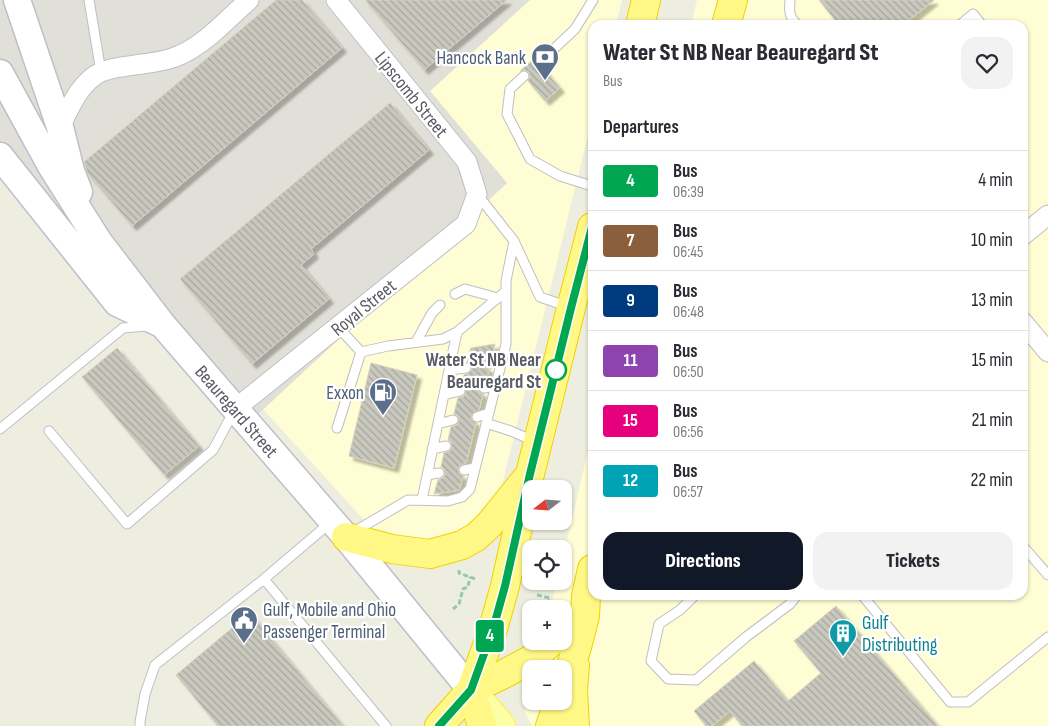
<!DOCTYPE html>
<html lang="en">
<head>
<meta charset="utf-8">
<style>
  :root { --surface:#fff; --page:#f2f2f3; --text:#2b2b33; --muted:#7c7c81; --line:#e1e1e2; --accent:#111827 }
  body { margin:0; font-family:"Sofia Sans Condensed",sans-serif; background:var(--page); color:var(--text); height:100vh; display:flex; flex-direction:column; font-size:19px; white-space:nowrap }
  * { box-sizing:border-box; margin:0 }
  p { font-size:16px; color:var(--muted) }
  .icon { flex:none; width:28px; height:28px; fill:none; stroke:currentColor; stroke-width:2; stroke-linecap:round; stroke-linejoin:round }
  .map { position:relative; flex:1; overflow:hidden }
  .sheet { position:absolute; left:588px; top:20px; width:440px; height:580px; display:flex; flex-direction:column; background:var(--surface); border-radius:15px; box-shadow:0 1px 4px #0004 }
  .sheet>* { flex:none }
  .badge { padding:0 10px; border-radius:4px; font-size:18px; line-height:32px }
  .needle { width:32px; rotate:253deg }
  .tools { position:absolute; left:522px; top:480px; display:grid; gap:10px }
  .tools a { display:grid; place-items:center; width:50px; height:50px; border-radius:10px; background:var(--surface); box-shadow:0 1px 4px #0004; font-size:25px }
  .map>.badge { position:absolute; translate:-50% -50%; box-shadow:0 0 0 2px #fff }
  h2 { padding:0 15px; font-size:19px; line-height:45px }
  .round { display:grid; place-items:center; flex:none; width:52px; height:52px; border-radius:15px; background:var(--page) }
  .summary { display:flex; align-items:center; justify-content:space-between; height:85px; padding:0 15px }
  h1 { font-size:24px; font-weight:800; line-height:38px }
  .button { display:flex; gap:10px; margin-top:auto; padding:10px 15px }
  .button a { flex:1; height:58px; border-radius:15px; background:var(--accent); color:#fff; font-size:20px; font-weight:800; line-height:58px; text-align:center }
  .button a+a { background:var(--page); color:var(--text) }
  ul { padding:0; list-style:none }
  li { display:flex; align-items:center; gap:15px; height:60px; padding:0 15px; border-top:1px solid var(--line) }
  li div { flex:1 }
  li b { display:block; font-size:19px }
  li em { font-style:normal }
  li .badge { min-width:55px; font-weight:700; text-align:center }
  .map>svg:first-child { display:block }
</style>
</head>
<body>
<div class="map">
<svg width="1048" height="726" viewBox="0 0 1048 726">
  <defs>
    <pattern id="building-back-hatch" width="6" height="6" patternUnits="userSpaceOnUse" patternTransform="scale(1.25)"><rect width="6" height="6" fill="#c9c8be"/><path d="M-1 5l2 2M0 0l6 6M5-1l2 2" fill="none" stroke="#a6a69e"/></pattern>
    <filter id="shadow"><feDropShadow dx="4.5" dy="4.5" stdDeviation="1" flood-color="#0004"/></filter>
  </defs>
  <rect width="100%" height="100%" fill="#eeeee0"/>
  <!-- commercial -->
  <path fill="#fffdd4" d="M530,0H622L616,25H592V119L500,493L491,511L442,545L390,541L373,530L263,409L507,183L430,91Z
    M697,0H1048V337L1023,307L1022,25H691Z
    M1023,335L1048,364V726H532L525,712L531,688V701H564V669H536L564,641V609H550L557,581H564V553L592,434V595H1022Z"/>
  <!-- industrial -->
  <path fill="#e1e0d8" d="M0,0H530L430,91L507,183L240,431L0,147Z"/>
  <!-- building -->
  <path fill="url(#building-back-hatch)" stroke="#d3d1be" filter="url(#shadow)" d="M276,0H302L342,48L132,226L88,174L84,162Z
    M365,0H507L424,70Z
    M819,0H934L903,25H839Z
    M534,59L533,64L534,67L538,69L543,68L560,88L545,101L528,81L530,77L529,72L525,70L520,71Z
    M390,103L429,150L311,249L314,254L301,265L329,299L252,364L180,279Z
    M495,344L492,356L486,358L484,361L485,367L489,369L486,381L480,383L478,386L479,392L483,394L479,410L473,413L471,415V419L476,423L466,463L460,465L458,468L459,474L463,476L459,490L434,494L438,480L443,478L445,475L444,469L441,467L444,453L450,451L452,447L451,442L448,440L451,427L457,425L459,421L458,416L454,414L458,398L464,396L466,392L465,387L461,385L464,375L469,373L472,370L471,365L467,362L471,348Z
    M117,348L199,446L164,475L82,377Z
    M371,363L417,375L394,468L349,456Z
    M836,606L938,726H742L730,711L712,726H706L694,711L754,661L788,701L821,673L794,641Z
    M250,613L343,726H218L176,675Z"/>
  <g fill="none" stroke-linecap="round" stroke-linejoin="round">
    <!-- lane casing -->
    <g stroke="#bebfc6" stroke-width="11">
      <path id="lane" d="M89,0L101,72
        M790,0C789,11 789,18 798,25
        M960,25L973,14L982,25
        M539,63L575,29L593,0
        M524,76L510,89L507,114L530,159L560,176L592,186
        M477,194L514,241L540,297L569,307
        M455,294L465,289L498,298
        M338,327L361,352L388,346L443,339L457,332L506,291
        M416,342L432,313L440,305
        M490,363L502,361
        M449,370L466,368
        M484,388L496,386
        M444,395L460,391
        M477,417L489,413
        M486,423L511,431L536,442
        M438,424L453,420
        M337,428L361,352
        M0,429L123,328L147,326
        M49,431L127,524L213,450L234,411
        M432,449L446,446
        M464,470L475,468
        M427,475L439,473
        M422,500L457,332
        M352,533L408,500L448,501L462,497L470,489L506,344V281L514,241
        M1022,545L1048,575
        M264,579L386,726
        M695,595L680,610L659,624L651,661L668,679L696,680L746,637L790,604L797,595
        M862,595L950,702H968L1048,637
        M140,726V722L145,694L155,665L264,579L331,522"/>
    </g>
    <!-- street casing -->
    <g stroke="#bebfc6" stroke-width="21">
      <path id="street" d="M60,127C70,107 80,82 101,72C113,67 129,66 142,64C155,62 168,61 180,55C207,43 227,19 249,0
        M1022,236L1048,215
        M1022,321L1048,352
        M235,409L466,224L477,194L467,162L336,0"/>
    </g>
    <!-- secondary casing -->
    <g stroke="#bdbfc8" stroke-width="29">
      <path id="secondary" d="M17,0L60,127L71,171L79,192
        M0,73L51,166L99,242L162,324L346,537L471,690
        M0,156L117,303L159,323"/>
    </g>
    <!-- primary casing -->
    <g stroke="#feef49" stroke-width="30">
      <path id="primary" d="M471,690L501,726"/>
    </g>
    <!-- highway casing -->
    <g stroke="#eed200" stroke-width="30">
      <path id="highway" d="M640,25L646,0
        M726,25L733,0
        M346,537L392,549L430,554L462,545L476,537L489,525L526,479
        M575,665L573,690L575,726
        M564,687L577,647L585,616L586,596L592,569
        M471,690L502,675L532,659L552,641
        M471,690L482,726
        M439,726L471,690L493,629L505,586L530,474L571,308L592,227
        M550,726L559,701"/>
    </g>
    <!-- path -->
    <path stroke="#93c9ad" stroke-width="3" stroke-dasharray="5 2.5" stroke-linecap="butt" d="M459,570V573L475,579
      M537,595L550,598L548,606L556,608
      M453,609L459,604L463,589L468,587L470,577"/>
    <!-- lane -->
    <use href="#lane" stroke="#fff" stroke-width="9"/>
    <!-- street -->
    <use href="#street" stroke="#fff" stroke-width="19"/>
    <!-- secondary -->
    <use href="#secondary" stroke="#fff" stroke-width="26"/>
    <!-- primary -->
    <use href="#primary" stroke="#fcffa4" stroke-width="28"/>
    <!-- highway -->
    <use href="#highway" stroke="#fff886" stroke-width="28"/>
  </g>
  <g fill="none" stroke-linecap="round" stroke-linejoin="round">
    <!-- line casing -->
    <g stroke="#fff" stroke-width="11">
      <path id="line" d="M439,726L471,690L493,629L505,586L530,474L571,308L592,227"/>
    </g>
    <!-- line -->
    <use href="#line" stroke="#00a651" stroke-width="8"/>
  </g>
  <!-- icons -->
  <defs>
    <g id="bank-pin" transform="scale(1.4375)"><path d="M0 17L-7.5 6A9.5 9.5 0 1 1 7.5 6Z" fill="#5c6f8a" stroke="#fff"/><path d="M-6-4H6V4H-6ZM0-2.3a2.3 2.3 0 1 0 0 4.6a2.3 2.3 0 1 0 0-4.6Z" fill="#fff"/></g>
    <g id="fuel-pin" transform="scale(1.4375)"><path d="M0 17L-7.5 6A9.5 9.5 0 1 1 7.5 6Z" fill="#5c6f8a" stroke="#fff"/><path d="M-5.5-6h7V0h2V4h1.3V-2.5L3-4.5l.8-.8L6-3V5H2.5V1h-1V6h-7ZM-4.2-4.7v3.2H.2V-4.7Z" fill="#fff"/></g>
    <g id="civic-pin" transform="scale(1.4375)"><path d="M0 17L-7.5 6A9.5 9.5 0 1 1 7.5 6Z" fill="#5c6f8a" stroke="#fff"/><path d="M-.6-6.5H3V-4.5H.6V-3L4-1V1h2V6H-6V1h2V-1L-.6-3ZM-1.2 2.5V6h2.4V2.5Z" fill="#fff"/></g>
    <g id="building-pin" transform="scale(1.4375)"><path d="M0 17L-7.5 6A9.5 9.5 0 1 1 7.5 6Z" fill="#0f9aa8" stroke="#fff"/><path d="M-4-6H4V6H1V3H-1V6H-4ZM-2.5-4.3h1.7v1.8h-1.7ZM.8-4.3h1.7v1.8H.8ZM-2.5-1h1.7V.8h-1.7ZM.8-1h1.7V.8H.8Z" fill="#fff"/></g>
  </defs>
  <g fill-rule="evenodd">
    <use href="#bank-pin" x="545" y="57"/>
    <use href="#fuel-pin" x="383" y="392"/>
    <use href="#civic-pin" x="244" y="620"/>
    <use href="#building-pin" x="843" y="633"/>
  </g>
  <!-- markers -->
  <circle fill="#fff" stroke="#00a651" stroke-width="2.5" cx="556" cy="370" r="10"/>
  <g text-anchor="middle" stroke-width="4.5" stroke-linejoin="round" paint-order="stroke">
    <!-- service labels -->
    <g font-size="19" fill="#4e5e75" stroke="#fff" text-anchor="end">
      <text x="526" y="64">Hancock Bank</text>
      <text x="364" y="399">Exxon</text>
      <text x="263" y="616" text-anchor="start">Gulf, Mobile and Ohio<tspan x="263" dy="22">Passenger Terminal</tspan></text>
    </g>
    <!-- street labels -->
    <g font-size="19" fill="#595c63" stroke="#fff">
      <text transform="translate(412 94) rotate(51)" y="7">Lipscomb Street</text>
      <text transform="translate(363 307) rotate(-39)" y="7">Royal Street</text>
      <text transform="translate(237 411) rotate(49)" y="7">Beauregard Street</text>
    </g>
    <!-- stop labels -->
    <g font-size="19" font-weight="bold" fill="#595c63" stroke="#fff" text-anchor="end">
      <text x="541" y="366">Water St NB Near<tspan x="541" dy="22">Beauregard St</tspan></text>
    </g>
    <!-- culture labels -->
    <g font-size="19" fill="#0d838f" stroke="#fff" text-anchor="start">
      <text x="862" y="629">Gulf<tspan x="862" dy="22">Distributing</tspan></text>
    </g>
  </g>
</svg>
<div class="tools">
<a><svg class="needle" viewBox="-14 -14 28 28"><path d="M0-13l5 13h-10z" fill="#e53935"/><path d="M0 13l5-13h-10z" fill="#7c7c81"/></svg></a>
<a><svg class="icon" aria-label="locate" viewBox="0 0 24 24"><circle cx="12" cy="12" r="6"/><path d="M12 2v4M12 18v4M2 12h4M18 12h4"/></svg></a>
<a>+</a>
<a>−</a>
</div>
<b class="badge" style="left:490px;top:636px;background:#00a651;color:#fff">4</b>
<section class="sheet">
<div class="summary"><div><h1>Water St NB Near Beauregard St</h1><p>Bus</p></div><a class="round"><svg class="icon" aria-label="heart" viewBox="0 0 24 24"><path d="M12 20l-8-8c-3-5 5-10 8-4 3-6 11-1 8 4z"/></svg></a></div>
<h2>Departures</h2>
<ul>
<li><span class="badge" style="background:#00a651;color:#fff">4</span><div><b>Bus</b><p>06:39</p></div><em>4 min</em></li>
<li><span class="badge" style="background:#8b5e3c;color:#fff">7</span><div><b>Bus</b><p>06:45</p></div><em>10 min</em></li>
<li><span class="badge" style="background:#003b80;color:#fff">9</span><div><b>Bus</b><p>06:48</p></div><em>13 min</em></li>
<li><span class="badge" style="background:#8e44ad;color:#fff">11</span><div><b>Bus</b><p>06:50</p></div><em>15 min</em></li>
<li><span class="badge" style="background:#e6007e;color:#fff">15</span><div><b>Bus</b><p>06:56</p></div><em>21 min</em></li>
<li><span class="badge" style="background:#00a3b4;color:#fff">12</span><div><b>Bus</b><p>06:57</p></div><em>22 min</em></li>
</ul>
<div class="button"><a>Directions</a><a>Tickets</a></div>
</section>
</div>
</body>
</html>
